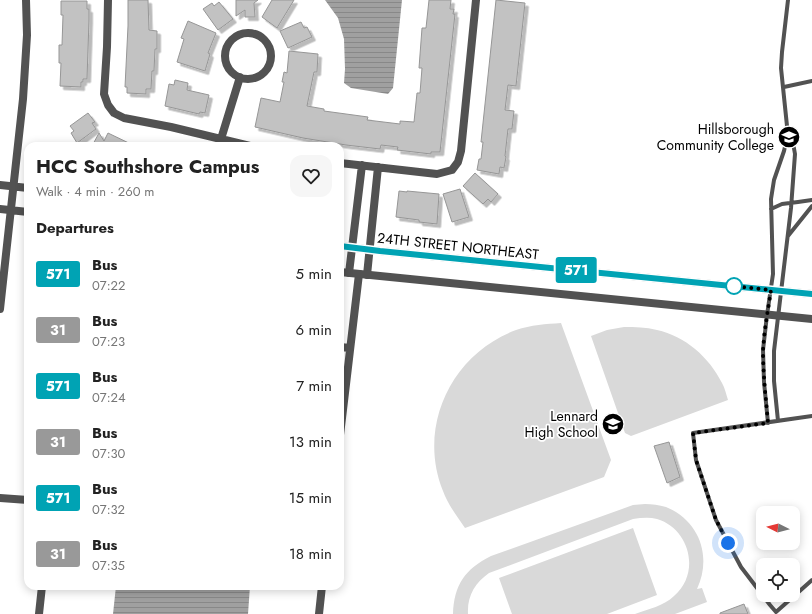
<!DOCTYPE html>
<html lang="en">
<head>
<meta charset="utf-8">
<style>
  :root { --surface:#fff; --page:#f6f6f6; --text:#222; --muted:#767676 }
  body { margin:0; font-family:Jost,sans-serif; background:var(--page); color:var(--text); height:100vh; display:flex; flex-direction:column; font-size:15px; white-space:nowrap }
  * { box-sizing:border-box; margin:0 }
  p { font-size:13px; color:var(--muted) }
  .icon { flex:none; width:22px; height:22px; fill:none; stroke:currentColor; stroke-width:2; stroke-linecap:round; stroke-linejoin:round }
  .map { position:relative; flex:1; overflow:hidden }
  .sheet { position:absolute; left:24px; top:142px; width:320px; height:448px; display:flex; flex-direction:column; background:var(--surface); border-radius:12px; box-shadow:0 2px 10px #0003 }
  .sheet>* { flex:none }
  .badge { padding:0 8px; border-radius:3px; font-size:14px; line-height:26px }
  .needle { width:26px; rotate:276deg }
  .buttons { position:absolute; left:756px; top:506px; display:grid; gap:8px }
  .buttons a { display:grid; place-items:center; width:44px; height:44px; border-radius:8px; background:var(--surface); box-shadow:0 2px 10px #0003; font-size:20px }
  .you { position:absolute; width:20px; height:20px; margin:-10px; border:3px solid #fff; border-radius:50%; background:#1a73e8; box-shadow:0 0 0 6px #1a73e833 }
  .map>.badge { position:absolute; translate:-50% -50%; box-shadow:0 0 0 2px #fff }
  h2 { padding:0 12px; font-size:15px; line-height:36px }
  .round { display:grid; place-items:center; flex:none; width:42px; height:42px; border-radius:12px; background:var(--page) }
  .overview { display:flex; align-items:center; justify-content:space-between; height:68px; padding:0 12px }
  h1 { font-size:19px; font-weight:700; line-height:30px }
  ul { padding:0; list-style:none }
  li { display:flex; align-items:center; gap:12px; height:56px; padding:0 12px }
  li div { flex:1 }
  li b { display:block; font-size:15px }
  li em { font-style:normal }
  li .badge { min-width:44px; font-weight:700; text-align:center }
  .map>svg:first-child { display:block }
</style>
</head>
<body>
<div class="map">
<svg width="812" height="614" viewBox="0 0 812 614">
  <defs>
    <pattern id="water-rules" width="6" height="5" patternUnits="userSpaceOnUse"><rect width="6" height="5" fill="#a0a0a0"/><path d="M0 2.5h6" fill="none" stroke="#888"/></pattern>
    <filter id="shadow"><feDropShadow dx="3.5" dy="3.5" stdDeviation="0" flood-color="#0004"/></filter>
  </defs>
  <rect width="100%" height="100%" fill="#fff"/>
  <!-- pitch -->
  <path fill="#d9d9d9" d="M561,323L611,460L604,477L465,528C457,516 448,505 443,491C417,427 451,354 516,330C531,325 546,324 561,323Z
    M624,327C635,327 646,327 657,330C685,336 709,357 722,383C725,388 726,394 728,400L631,436L625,433L591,336L607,330Z
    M645,504C652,504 659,505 666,507C700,521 712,557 697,589L702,588L707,602L675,614H635C648,609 664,606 674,596C701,573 690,529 657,519C649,517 641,518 633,519L489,573C475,583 467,596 468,614H453C454,585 465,569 491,556L622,509L633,505Z
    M633,528L657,595L607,614H512L499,578Z"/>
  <!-- water -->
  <path fill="url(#water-rules)" d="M325,0H402L393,88L388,94L351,88L344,83L345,69L344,39L338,18Z
    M116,586H250L248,614H113Z"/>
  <!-- building -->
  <path fill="#c2c2c2" stroke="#969696" filter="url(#shadow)" d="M128,0H148L149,30L157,31V49H155L154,71H152L151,89H146V94L127,93V87H125L128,26Z
    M236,0H258L254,3L255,17H245V10L236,16Z
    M272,0H294L277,28L262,17Z
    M429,0H451L450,9H454L453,14H455L440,152H431V154L397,150L398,147L381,145L380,149L346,145L303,138L255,127L261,98L280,102L284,82H282L284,72L287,73L289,51L318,54L317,72H314L307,106L324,109V111L368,117L367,120L400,124V121L414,122L417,93H420L422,68H419L422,28H426Z
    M496,0L525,3L516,86L508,85L505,110L514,111L512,129H508L505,156L506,157L504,168L500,167L499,174L477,170L479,159H481L483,142H481Z
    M61,1H87V9H89V20L87,79H83V82H81V87L60,86L61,63H59V45H62L63,15H61Z
    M219,2L233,19L218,30L203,9L212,3L214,6Z
    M188,21L216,33L208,53L210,54L205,71L177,62L184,39L181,38Z
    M301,22L304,28L307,27L312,37L288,48L280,31Z
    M175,80L188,83L187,90L209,95L205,113L200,112L199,114L165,106L169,84L174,85Z
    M88,113L95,122L92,123L96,129L77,143L71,133L74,131L70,126Z
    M99,133L104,141L108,133L135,146H92Z
    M475,173L498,194L491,202L488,199L483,204L463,186Z
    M460,189L469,217L452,222L443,194Z
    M399,191L407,192V191L439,194L437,224L419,222V220L396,217Z
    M669,442L680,477L667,483L654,446Z
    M744,604L748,614H720V613Z"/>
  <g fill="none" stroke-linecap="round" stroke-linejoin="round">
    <!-- service -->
    <path stroke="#525252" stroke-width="4" d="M784,87L812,81
      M771,209L782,204L798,202L812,200
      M788,236L812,206
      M812,416L693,433L696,460L716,520L741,567L770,605L776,612L812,580
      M778,421L774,381V351L791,208L795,154L793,143L788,128
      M768,423L764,382L763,350L767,315L773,274L771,199L774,180L784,151L787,138V126L781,68L782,52L788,0"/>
    <!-- minor -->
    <path stroke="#525252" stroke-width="8" d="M108,0L107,47L104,94L108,105L114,113L124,118L171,127L250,146
      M225 56a23 23 0 1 1 46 0a23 23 0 1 1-46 0Z
      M221,139L240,77
      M340,163L437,174L452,170L458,162L461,151L476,0
      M349,273L362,165
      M367,275L378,167
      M340,347L350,348
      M340,435L359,274
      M0,498L28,500
      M39,614L42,586
      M319,614L322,586"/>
    <!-- tertiary -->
    <path stroke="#525252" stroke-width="8" d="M0,185L28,188
      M0,209L28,212
      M340,246L380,251L812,294
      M340,272L812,319
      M0,309L23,99L27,35L26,0"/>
  </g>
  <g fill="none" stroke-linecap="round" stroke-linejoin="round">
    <!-- line casing -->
    <g stroke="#fff" stroke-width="9">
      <path id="line" d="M340,246L380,251L812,294"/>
    </g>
    <!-- line -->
    <use href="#line" stroke="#00a3b4" stroke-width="6"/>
    <!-- walk -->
    <path stroke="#000" stroke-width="4" stroke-dasharray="0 7.2" d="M728,543L716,520L696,460L693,433L768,423C766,399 763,375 763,351C764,331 768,310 771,290L733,286H734"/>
  </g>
  <!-- icons -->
  <defs>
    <g id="university-disc" transform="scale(1.15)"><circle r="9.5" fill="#000" stroke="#fff"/><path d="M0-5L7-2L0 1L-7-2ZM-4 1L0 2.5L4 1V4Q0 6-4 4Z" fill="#fff"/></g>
    <g id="school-disc" transform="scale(1.15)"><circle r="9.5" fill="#000" stroke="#fff"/><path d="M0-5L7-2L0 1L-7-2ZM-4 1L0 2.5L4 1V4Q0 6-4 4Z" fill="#fff"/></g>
  </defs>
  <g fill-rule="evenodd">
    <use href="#university-disc" x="789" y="137"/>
    <use href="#school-disc" x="613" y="424"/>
  </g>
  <!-- markers -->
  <circle fill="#fff" stroke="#00a3b4" stroke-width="2" cx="734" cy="286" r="8"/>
  <g text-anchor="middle" stroke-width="3.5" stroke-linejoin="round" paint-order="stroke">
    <!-- poi labels -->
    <g font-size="14" fill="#000" stroke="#fff" text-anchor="end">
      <text x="774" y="134">Hillsborough<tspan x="774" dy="16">Community College</tspan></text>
      <text x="598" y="421">Lennard<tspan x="598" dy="16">High School</tspan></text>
    </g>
    <!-- street labels -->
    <g font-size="14" fill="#000" stroke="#fff">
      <text transform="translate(458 246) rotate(6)" y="5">24TH STREET NORTHEAST</text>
    </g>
  </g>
</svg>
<div class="buttons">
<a><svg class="needle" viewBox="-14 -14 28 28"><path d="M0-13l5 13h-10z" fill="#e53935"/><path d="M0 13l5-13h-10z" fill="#767676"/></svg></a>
<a><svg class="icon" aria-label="locate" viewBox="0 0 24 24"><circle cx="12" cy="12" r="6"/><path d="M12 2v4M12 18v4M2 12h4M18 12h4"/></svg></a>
</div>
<div class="you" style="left:728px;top:543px"></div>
<b class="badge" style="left:576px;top:270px;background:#00a3b4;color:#fff">571</b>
<section class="sheet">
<div class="overview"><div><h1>HCC Southshore Campus</h1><p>Walk · 4 min · 260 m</p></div><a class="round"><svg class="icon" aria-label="heart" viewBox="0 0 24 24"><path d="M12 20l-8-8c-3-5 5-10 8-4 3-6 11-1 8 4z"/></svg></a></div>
<h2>Departures</h2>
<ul>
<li><span class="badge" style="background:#00a3b4;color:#fff">571</span><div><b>Bus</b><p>07:22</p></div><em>5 min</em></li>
<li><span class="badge" style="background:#999;color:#fff">31</span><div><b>Bus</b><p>07:23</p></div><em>6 min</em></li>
<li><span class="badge" style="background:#00a3b4;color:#fff">571</span><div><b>Bus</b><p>07:24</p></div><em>7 min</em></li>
<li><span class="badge" style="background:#999;color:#fff">31</span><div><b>Bus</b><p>07:30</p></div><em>13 min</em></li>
<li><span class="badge" style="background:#00a3b4;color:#fff">571</span><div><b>Bus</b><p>07:32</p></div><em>15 min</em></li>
<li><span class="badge" style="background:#999;color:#fff">31</span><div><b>Bus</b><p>07:35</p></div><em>18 min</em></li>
</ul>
</section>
</div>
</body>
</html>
